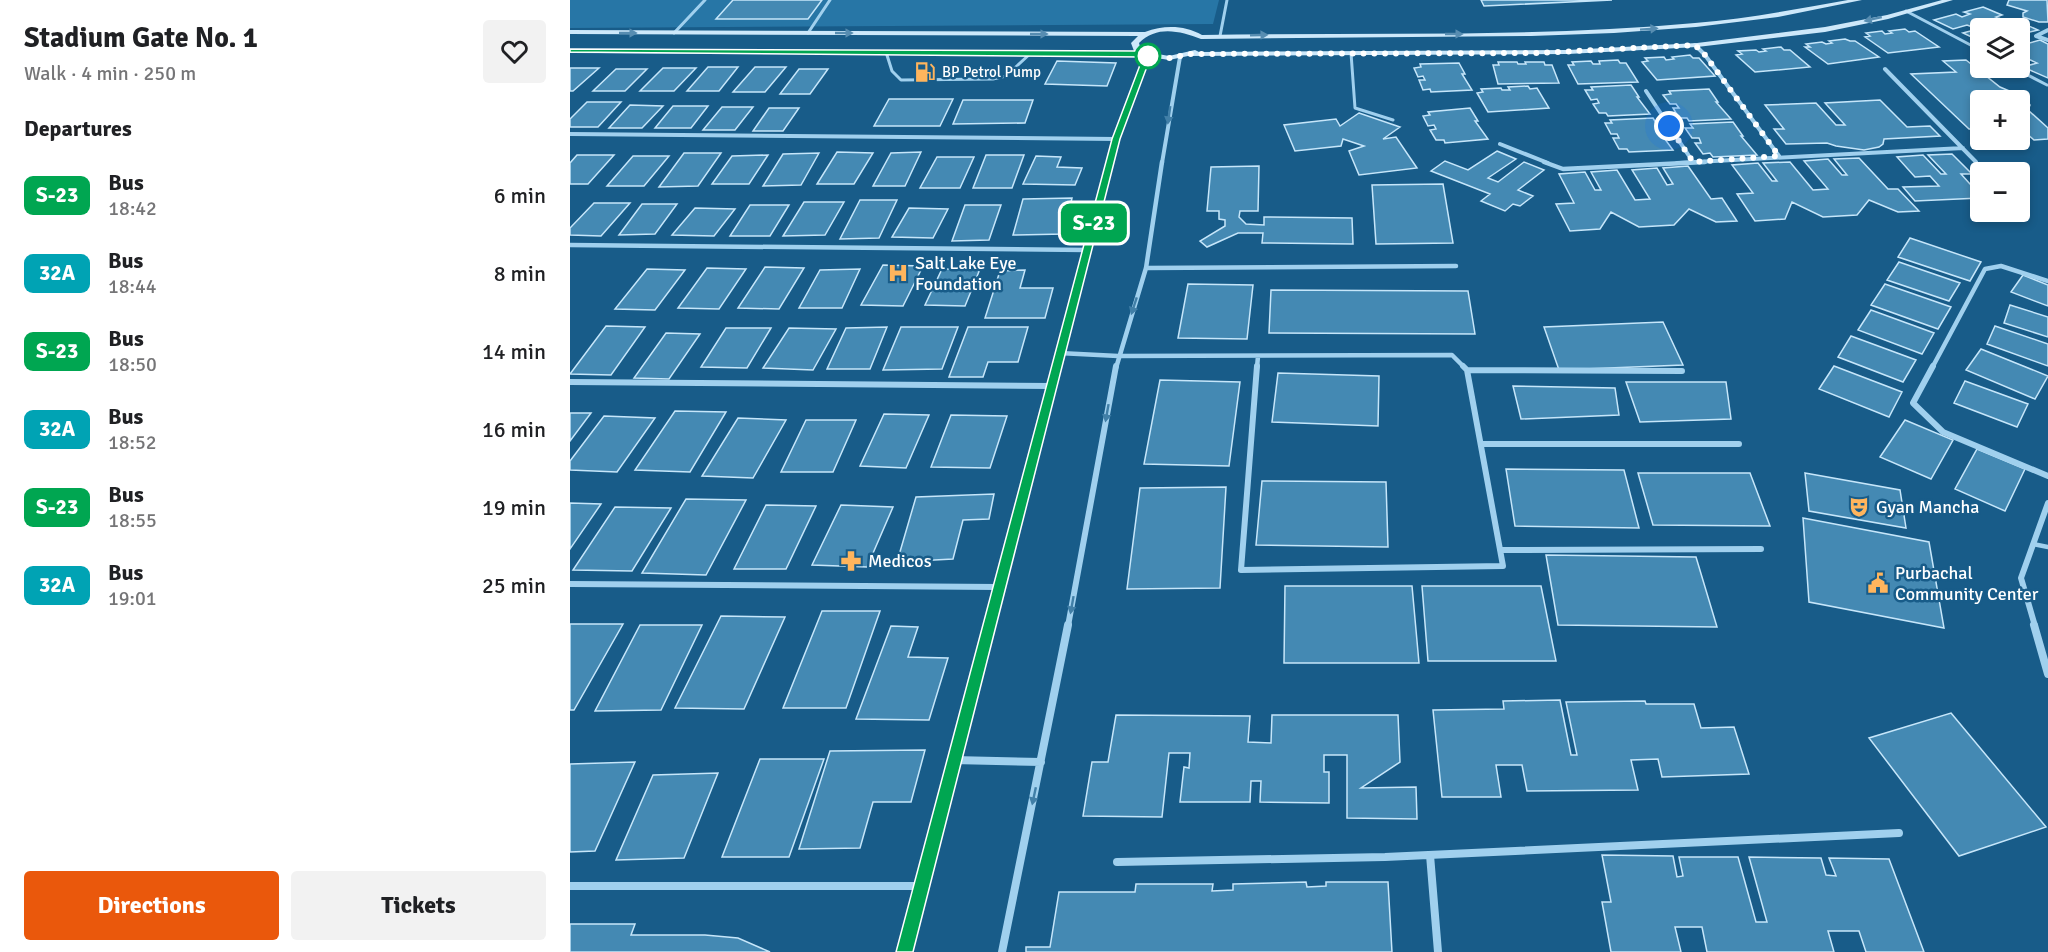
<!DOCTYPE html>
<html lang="en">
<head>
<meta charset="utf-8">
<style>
  :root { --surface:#fff; --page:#f2f2f2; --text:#202124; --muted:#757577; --accent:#ea580c }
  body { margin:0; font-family:Signika,sans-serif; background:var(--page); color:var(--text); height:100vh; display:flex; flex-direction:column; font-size:22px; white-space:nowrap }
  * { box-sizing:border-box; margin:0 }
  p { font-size:20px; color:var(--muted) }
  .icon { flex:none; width:33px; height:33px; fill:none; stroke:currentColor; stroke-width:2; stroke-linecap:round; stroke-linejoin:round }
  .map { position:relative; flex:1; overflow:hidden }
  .sheet { display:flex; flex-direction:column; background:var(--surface); width:570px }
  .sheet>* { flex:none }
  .badge { padding:0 12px; border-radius:9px; font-size:21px; line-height:39px }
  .fabs { position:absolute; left:1400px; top:18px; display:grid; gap:12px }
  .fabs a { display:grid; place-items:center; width:60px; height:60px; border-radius:6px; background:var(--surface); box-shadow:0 3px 9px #0003; font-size:30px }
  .you { position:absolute; width:30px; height:30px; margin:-15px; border:4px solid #fff; border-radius:50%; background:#1a73e8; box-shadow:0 0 0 9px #1a73e833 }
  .map>.badge { position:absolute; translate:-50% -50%; box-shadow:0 0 0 3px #fff }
  h2 { padding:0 24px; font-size:22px; line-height:54px }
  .round { display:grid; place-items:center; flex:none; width:63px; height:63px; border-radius:6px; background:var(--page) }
  .head { display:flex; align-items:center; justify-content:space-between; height:102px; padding:0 24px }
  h1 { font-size:28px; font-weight:800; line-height:45px }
  .primary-button { display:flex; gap:12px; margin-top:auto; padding:12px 24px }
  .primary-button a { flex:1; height:69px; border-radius:6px; background:var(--accent); color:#fff; font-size:24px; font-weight:800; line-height:69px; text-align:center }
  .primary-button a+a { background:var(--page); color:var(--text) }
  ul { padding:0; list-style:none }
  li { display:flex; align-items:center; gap:18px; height:78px; padding:0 24px }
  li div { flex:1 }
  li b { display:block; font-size:22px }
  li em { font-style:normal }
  li .badge { min-width:66px; font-weight:700; text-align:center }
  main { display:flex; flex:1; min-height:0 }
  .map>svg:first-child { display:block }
</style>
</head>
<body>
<main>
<section class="sheet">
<div class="head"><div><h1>Stadium Gate No. 1</h1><p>Walk · 4 min · 250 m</p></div><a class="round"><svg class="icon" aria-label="heart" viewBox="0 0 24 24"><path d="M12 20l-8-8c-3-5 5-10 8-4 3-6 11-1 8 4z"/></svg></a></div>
<h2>Departures</h2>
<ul>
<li><span class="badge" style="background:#00a651;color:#fff">S-23</span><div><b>Bus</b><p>18:42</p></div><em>6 min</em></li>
<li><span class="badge" style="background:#00a3b4;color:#fff">32A</span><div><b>Bus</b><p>18:44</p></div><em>8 min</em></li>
<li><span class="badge" style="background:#00a651;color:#fff">S-23</span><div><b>Bus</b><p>18:50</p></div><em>14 min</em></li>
<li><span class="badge" style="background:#00a3b4;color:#fff">32A</span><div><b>Bus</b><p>18:52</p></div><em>16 min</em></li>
<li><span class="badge" style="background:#00a651;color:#fff">S-23</span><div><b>Bus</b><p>18:55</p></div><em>19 min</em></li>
<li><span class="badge" style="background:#00a3b4;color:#fff">32A</span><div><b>Bus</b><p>19:01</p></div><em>25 min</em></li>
</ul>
<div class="primary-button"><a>Directions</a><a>Tickets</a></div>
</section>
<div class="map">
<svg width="1478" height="952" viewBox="0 0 1478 952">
  <rect width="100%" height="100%" fill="#185c89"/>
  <!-- green -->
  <path fill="#2776a6" d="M0,0H649L643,24L0,28Z"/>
  <!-- building -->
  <path fill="#4489b3" stroke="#c6e6fa" stroke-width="1.5" d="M163,0H252L238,19H146Z
    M911,0H1042L914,6Z
    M1439,0H1477L1478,22H1469L1453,17V13L1457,11L1437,5Z
    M1413,7L1432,15L1426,17L1438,22L1445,20L1468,30L1456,33L1449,28H1410V41L1393,33L1408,29L1397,25L1383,29L1364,20L1386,14L1392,17L1400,14L1394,12Z
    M1335,29L1339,32L1345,31L1369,47L1318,53L1295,37L1300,36L1296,33L1312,31L1315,34L1322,33L1319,31Z
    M1275,39L1280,41H1285L1309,57L1258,64L1235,47H1240L1236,44L1252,42L1256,44L1262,43L1259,41Z
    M1470,40L1478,44V78L1453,67L1467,63L1456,58L1449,60V50L1458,48L1452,45Z
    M1211,47L1214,50H1220L1240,67L1185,72L1166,55L1172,54L1168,51L1186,50L1189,52L1196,51L1193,49Z
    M1120,55L1123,58H1129L1145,76L1087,80L1072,62L1078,61L1075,58L1094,57L1096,60L1104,59L1102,57Z
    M1048,60L1050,63H1056L1068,82L1008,84L998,65H1004L1002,62L1021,61L1023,64H1030L1029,61Z
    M1396,60L1430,87L1456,98L1460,105L1458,110L1478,128V139L1464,140L1449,127V100H1410V129H1399L1341,74L1386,72L1373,61Z
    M487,61L546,63L537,86L475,84Z
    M928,62H947L948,64H956L955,62H974L975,65H982L989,83L928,84L923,65H929Z
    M889,63L895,74H892L902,90L861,92L860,89L853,90L849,80H855L853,76L848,77L844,68L851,67L850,64Z
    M138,67H168L149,91H117Z
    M185,67H216L195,92H163Z
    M0,68H29L3,91H0Z
    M93,68H126L104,91H70Z
    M46,69H77L55,91H23Z
    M229,69H258L240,94H210Z
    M1061,85L1069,97H1067L1080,114L1038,116L1036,113H1029L1023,104L1029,103L1027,99L1021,100L1015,90H1023L1021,87Z
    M958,86L960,89L967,88L979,108L918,112L907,93L913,92L911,89L931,88L932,90H940L938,87Z
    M1139,89L1148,102H1146L1161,119L1119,121L1117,118H1109L1103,108H1109L1106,104H1100L1093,95L1101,94L1099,91Z
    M319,99H383L370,126H304Z
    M393,100H463L455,123L383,124Z
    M1310,100L1337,127L1360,126L1370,136L1314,139L1313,144L1309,147L1294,150L1266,146L1257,143L1216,144L1204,129H1214L1195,105L1246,103L1266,125H1275L1255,103Z
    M17,102H51L28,127H0V119Z
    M60,105L93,106L72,128H39Z
    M103,106H138L121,128H85Z
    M152,107H183L165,130H133Z
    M199,108H229L213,131H183Z
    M900,108L908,121H905L918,139L875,143L874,140H866L860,130L866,129L864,125L858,126L853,116L860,115L858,112Z
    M789,113L830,127L813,139L826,137L847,168L789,175L779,151L794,146L773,139L771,146L725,151L714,125L766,119L770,126Z
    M1083,118L1091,131H1089L1103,150L1059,152L1057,149H1049L1043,138H1049L1047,134H1041L1035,123H1042L1040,120Z
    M1163,122L1173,136H1171L1187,155L1143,157L1140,153L1133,154L1125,143H1131L1129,138H1122L1115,128H1123L1120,124Z
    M927,151L946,159L918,178L928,182L954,162L974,170L948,190L963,196L950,206L943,204L935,211L911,201L920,194L861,171L875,161L898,170Z
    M267,152L303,153L284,184H247Z
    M351,152L335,186H303L321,153Z
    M114,153H151L128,186L89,187Z
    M249,153L231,185L193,186L213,154Z
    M1382,154L1402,174H1391L1400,184H1410V198L1345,201L1333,187L1369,186L1360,176L1345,177L1327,157L1353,155L1371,174H1376L1358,155Z
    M7,155H44L18,184H0V163Z
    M198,155L179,184H142L162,156Z
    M416,155H454L442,188H403Z
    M63,156H99L74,186H37Z
    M466,156L491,157L487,167L512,168L505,185L453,184Z
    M367,157H404L390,188H350Z
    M1289,158L1318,189H1328L1349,211L1328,212L1299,200L1287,215L1253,217L1222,202L1215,219L1185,221L1167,194L1183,193L1162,165L1188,163L1202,181H1207L1193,163L1220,162L1243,190L1258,189L1234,161L1258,159L1272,175H1277L1264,159Z
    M689,166L688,211H670L669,217L676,224L694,225V217L782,218L783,244L692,243L693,233H668L637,247L630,241L655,226V220L649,219V211H637L641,167Z
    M1118,166L1141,199L1152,198L1167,221L1146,222L1119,209L1104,225L1069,227L1041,212L1030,229L1000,231L986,204L1004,203L989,174L1015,172L1025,190H1031L1021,172L1047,170L1065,200L1080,199L1062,170L1087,168L1097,185L1103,184L1093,168Z
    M873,184L883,243L806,244L802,185Z
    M502,198L494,234L443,235L453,199Z
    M290,200H327L309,238L270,239Z
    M234,202H274L255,235L213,236Z
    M24,203H60L31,236L0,235V228Z
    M72,204H107L85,234L49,235Z
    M180,205H219L200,236H160Z
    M395,205H431L419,240L382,241Z
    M125,208L165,209L144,236L102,235Z
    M339,208L378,209L363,238L322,237Z
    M1340,238L1411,262L1400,281L1328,257Z
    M1329,262L1390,283L1379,301L1317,280Z
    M313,265L353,266L333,306L291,305Z
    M195,267L234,268L209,309L168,308Z
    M137,268L176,269L149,309L108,308Z
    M77,269L115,270L85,310L45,309Z
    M290,269L272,308H229L250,270Z
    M372,269H410L395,306L355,305Z
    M455,270L450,288H483L475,318H415L430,271Z
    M1453,275L1478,285V306L1441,292Z
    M618,284L683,285L677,339L608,338Z
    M1315,284L1381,307L1368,329L1301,305Z
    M701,290L898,291L905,334L699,333Z
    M1440,305L1478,317V337L1434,323Z
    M1301,310L1364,333L1352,354L1288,330Z
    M1093,322L1113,365L989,370L974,327Z
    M36,326L75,327L41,375L0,374Z
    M1425,326L1478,344V366L1417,344Z
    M317,327L300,369H257L276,328Z
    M331,327H388L372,369L313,370Z
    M398,327H458L448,362H418L413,377H379Z
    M156,328H201L177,368L131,367Z
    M219,328L266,329L243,370L193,368Z
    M96,333L130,334L99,379L64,378Z
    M1281,336L1346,360L1333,382L1268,357Z
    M1411,349L1478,376L1465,399L1396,370Z
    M1264,366L1332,392L1319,417L1249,389Z
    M708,373L809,376L808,426L702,422Z
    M590,380L670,382L659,466L574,464Z
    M1395,381L1458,404L1447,427L1384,403Z
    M1056,382H1156L1161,419L1070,422Z
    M943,386L1045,388L1049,415L951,419Z
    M105,411L156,412L120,472L65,470Z
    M0,413H21L0,441Z
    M314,414L359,415L336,468L290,466Z
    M381,415L437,416L420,468L361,467Z
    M34,416L85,418L47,472L0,470V461Z
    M168,418L216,420L183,478L132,476Z
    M236,420H286L263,472H211Z
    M1335,420L1383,440L1361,479L1310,457Z
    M1407,449L1455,469L1435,511L1385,489Z
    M936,469L1054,470L1069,528L945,526Z
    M1068,473H1180L1200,526L1083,525Z
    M1235,473L1330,490L1336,528L1239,511Z
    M692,481L816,482L818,547L686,545Z
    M656,487L650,588L557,589L570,488Z
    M424,494L419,519L393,520L383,559L327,562L346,497Z
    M116,499L176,500L136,575L72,573Z
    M0,503L31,504L0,549Z
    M196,505L246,506L216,569H164Z
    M271,505L323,507L297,567L242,565Z
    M45,507L101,508L62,571L3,570Z
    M1233,518L1359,542L1374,628L1239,602Z
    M976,555L1126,557L1147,627L988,625Z
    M715,586H842L849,663H714Z
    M852,586H971L986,661H858Z
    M252,611H310L276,708H213Z
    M151,616L215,617L174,709L105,708Z
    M0,624H53L4,710H0Z
    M70,625H132L91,710L25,711Z
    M321,626L348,627L338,657L378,658L359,720L286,719Z
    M990,700L1001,755H1007L996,702L1075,701L1076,704H1124L1131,728L1164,727L1179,774L1092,777L1088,759L1061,760L1068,790L957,791L952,765H926L931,797H872L863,710L934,709L933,701Z
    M1381,713L1476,827L1389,856L1299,738Z
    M546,715L680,716L678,742L701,743L702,715H828L830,762L791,788L846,787L847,819L777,818V755H754V772H759V803L690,802L691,781H681L680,802H610L614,767L619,768L620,753H599L592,817L513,816L522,762H538Z
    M355,750L341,802H303L290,848L229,849L260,751Z
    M190,759H254L219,857H152Z
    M65,762L25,851L0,852V764Z
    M148,773L114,858L46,860L83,775Z
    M1032,855L1103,856L1107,877L1113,876L1109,857H1168L1186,922H1197L1179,857L1251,858L1256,875L1266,876L1259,858L1319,859L1354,952H1296L1289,931H1258L1264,952H1137L1132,927H1105L1111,952H1041L1032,902H1041Z
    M736,882L737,887L756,886V882H818L822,952H456V947H480L489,892H565L566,884H643L642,891L663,890V884Z
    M0,924H65L61,935H135L168,938L200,952H0Z"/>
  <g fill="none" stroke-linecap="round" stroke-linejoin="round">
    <!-- lane-far1 -->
    <path stroke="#a0d0ee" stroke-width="3" d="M1336,11L1410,50
      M104,33L135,0
      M238,33L260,0
      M650,36L657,0
      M316,52L322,71L331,80L423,79L436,76L462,52
      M781,53L785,108L823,120
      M1444,68L1477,85"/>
    <!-- lane -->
    <path stroke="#a0d0ee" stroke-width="4.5" d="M1463,544L1478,547"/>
    <!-- street-far3 -->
    <path stroke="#a0d0ee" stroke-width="4" d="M1478,30L1466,36L1478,40
      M1125,45L1135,55L1209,156
      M1315,69L1406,162
      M1076,91L1123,162
      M0,134L546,139
      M930,144L978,163
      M540,163L546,139L578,56
      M592,163L610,57
      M1107,163L1393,148"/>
    <!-- street-far2 -->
    <path stroke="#a0d0ee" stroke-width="4.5" d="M974,162L993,169L1135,162
      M0,245L517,250
      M576,268L886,266
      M489,353L548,356L882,355L895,368
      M487,368L540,162
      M546,368L576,268L592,162
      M687,368L688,356
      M1362,368L1415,269L1431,266L1478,281"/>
    <!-- street-far1 -->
    <path stroke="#a0d0ee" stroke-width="6" d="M687,366L671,570L933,566L897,370L893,366
      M1363,366L1343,403L1373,432L1478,476
      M897,370L1112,371
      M0,382L481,386
      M911,444H1169
      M930,550L1191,549
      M0,584L428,587
      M420,626L487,366
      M498,626L546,366
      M1465,626L1451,578L1478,503"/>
    <!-- street -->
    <path stroke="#a0d0ee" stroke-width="8" d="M1464,625L1478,674
      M383,760L471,762
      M860,855L868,952
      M547,862L815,857L1329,833
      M0,886H351
      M335,952L420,625
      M432,952L498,625"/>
    <!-- secondary -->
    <path fill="#cde8fa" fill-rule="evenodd" d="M1278,0H1292L1208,17L1126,27L1044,33L961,36L631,39C610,31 587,25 569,43L571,51L599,56L625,50L629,52L998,50L1127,43L1255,27L1317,15L1372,0H1383L1318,19L1255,32L1127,47L998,54L618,56L599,60L568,55L0,53V49L564,51L561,43L568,36L0,34V30L575,32C594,25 614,25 632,35C796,32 961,38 1125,23C1176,19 1227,9 1278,0Z"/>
  </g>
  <!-- one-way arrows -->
  <defs><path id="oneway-solid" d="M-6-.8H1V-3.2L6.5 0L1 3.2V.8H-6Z" transform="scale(1.5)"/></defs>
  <g fill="#578db1">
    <use href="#oneway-solid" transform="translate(1303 19) rotate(167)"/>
    <use href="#oneway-solid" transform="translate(1079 29) rotate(-4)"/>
    <use href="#oneway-solid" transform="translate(58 33)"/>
    <use href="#oneway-solid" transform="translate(274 33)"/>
    <use href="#oneway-solid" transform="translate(469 34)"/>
    <use href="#oneway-solid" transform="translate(884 34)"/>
    <use href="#oneway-solid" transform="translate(689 35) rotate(-2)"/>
  </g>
  <g fill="#417fa7">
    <use href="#oneway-solid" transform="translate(599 115) rotate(98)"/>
    <use href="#oneway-solid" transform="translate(564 306) rotate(108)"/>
    <use href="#oneway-solid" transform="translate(537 413) rotate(100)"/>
    <use href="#oneway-solid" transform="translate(502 605) rotate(100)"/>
    <use href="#oneway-solid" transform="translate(464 796) rotate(102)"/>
  </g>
  <!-- line -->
  <path fill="#00a651" stroke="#fff" stroke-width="1.5" d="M0,49L568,51L581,56L550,139L343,952H326L542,139L573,57L0,52Z"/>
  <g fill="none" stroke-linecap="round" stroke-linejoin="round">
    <!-- walk -->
    <path stroke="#fff" stroke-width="6" stroke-dasharray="0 10.8" d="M578,56L599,58L620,54L967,53L1125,45L1135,55L1209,156L1123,162L1099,126"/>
  </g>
  <!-- icons -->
  <defs>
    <g id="fuel-bare" transform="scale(1.62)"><path d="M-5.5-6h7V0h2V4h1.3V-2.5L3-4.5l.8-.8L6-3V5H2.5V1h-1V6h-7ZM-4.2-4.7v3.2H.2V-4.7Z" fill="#ffb55d" stroke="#185c89" stroke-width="2.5" paint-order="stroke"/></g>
    <g id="hospital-bare" transform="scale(1.62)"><path d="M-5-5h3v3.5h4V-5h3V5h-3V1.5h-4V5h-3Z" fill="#ffb55d" stroke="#185c89" stroke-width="2.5" paint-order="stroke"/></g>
    <g id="theatre-bare" transform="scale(1.62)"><path d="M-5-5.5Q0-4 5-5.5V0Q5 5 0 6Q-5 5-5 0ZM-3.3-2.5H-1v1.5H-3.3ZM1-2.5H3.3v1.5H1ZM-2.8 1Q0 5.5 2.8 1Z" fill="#ffb55d" stroke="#185c89" stroke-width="2.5" paint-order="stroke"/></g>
    <g id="pharmacy-bare" transform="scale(1.62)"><path d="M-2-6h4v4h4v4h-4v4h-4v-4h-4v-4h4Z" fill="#ffb55d" stroke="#185c89" stroke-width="2.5" paint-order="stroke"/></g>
    <g id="civic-bare" transform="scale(1.62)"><path d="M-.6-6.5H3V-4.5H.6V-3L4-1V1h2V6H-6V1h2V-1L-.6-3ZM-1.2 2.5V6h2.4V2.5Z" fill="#ffb55d" stroke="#185c89" stroke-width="2.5" paint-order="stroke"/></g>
  </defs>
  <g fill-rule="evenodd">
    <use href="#fuel-bare" x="355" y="72"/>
    <use href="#hospital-bare" x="328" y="273"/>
    <use href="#theatre-bare" x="1289" y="507"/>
    <use href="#pharmacy-bare" x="281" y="561"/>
    <use href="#civic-bare" x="1308" y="583"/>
  </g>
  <!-- markers -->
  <circle fill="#fff" stroke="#00a651" stroke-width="3" cx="578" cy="56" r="12"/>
  <g text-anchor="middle" stroke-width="5" stroke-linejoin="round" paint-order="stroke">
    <!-- far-poi labels -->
    <g font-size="15" fill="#fff" stroke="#185c89" text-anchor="start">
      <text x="372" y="77">BP Petrol Pump</text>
    </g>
    <!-- poi labels -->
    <g font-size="18" fill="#fff" stroke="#185c89" text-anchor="start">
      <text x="345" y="269">Salt Lake Eye<tspan x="345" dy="21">Foundation</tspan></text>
      <text x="1306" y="513">Gyan Mancha</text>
      <text x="298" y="567">Medicos</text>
      <text x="1325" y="579">Purbachal<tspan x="1325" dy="21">Community Center</tspan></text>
    </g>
  </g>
</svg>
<div class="fabs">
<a><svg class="icon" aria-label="layers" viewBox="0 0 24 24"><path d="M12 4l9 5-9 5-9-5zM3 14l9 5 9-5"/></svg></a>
<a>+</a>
<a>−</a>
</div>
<div class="you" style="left:1099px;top:126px"></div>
<b class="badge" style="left:524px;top:223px;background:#00a651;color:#fff">S-23</b>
</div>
</main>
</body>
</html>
